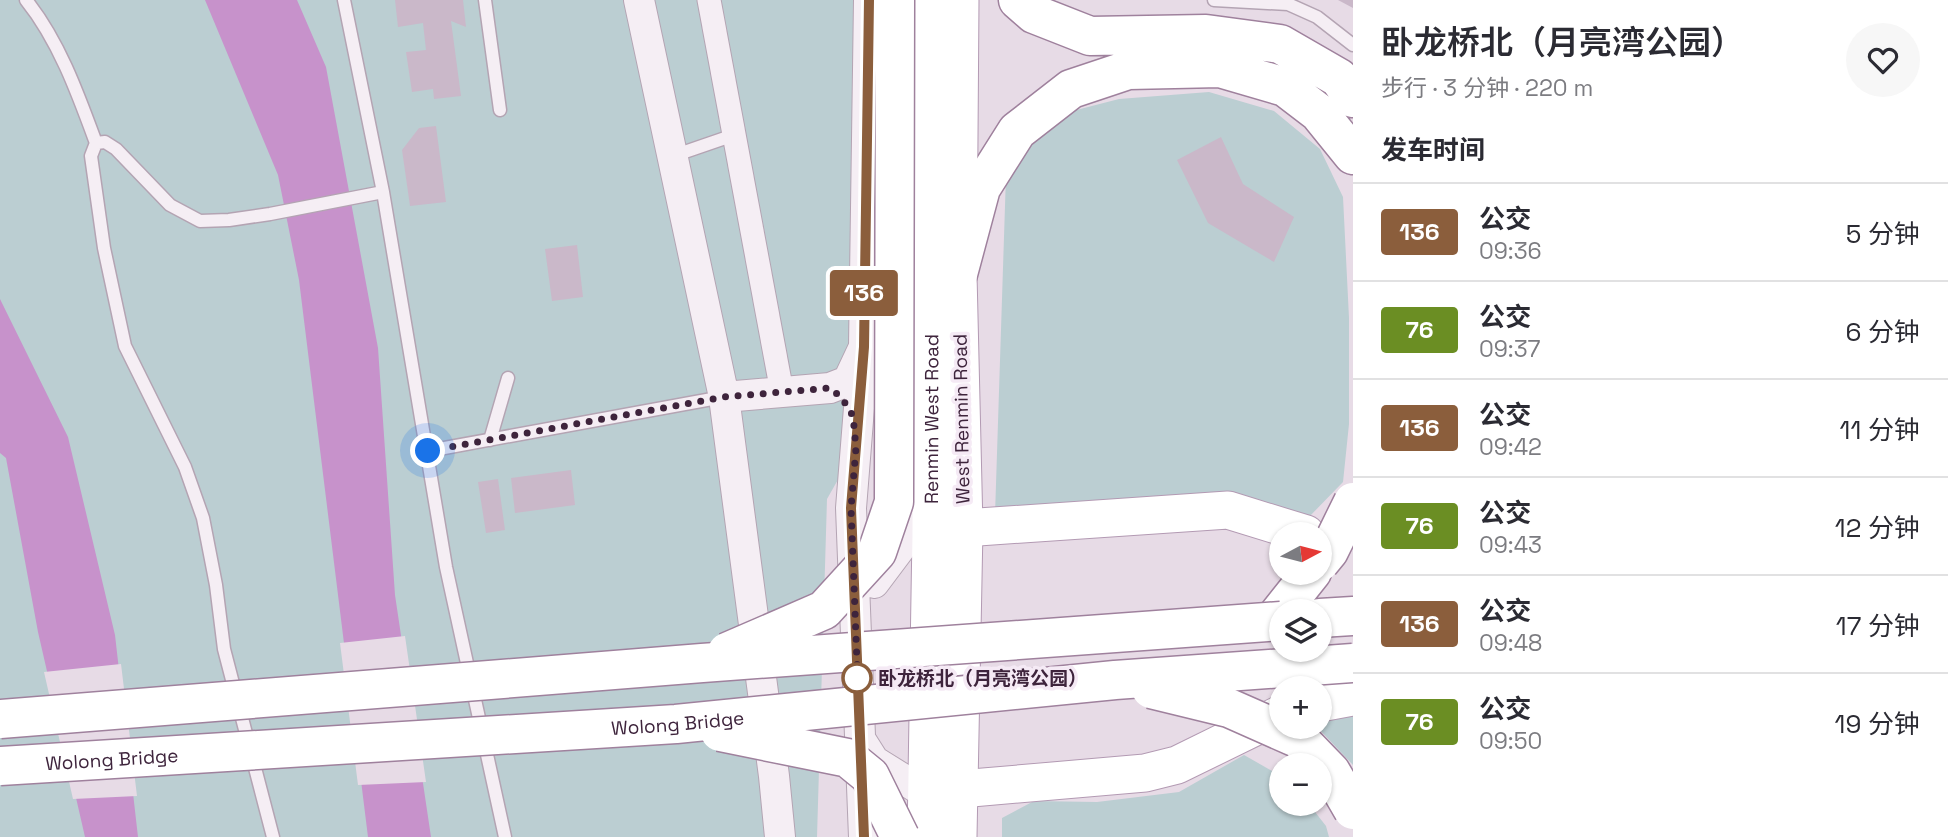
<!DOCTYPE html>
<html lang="zh">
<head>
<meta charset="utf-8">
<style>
  :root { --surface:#fff; --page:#f7f7f7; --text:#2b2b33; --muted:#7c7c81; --line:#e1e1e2 }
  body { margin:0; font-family:"Space Grotesk","Noto Sans SC",sans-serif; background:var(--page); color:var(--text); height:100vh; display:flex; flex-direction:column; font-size:26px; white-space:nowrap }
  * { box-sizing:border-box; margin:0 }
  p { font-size:23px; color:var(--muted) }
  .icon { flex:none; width:38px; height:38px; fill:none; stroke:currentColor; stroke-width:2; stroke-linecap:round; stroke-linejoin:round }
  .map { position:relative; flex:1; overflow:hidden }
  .drawer { display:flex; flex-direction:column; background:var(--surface); width:595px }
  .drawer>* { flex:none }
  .badge { padding:0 14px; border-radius:5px; font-size:24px; line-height:46px }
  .needle { width:46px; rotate:83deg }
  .buttons { position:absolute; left:1269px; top:522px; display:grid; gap:14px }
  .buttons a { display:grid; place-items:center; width:63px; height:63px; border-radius:50%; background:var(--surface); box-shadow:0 2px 5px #0004; font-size:35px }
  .you { position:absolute; width:35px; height:35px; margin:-18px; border:5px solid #fff; border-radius:50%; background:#1a73e8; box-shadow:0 0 0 10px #1a73e833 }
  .map>.badge { position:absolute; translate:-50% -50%; box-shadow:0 0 0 4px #fff }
  h2 { padding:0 28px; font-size:26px; line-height:63px }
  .round { display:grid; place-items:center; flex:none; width:74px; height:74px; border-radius:37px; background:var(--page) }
  .overview { display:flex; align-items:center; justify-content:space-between; height:119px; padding:0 28px }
  h1 { font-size:33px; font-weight:600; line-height:52px }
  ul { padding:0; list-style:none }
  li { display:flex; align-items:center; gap:21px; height:98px; padding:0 28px; border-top:2px solid var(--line) }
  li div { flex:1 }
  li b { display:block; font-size:26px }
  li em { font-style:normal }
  li .badge { min-width:77px; font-weight:700; text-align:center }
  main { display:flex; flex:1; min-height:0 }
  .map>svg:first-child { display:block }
</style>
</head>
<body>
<main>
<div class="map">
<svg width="1353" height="837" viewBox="0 0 1353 837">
  <rect width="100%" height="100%" fill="#e7dbe6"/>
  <!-- green -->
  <path fill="#bbced2" d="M0,0H869L856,448L827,499L817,837H0Z
    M1209,92L1274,111L1320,149L1343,197L1349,318V424L1343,482L1309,517L995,515L1006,175L1057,115L1119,99Z
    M1351,710H1353V765L1317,727Z
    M1244,755L1281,776V803H1308L1326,826L1329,837H1002V818L1034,801L1097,802L1179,792Z"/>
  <!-- water -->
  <path fill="#c792cb" d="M205,0H297L326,67L378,348L395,595L431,837H368L299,280L278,175Z
    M0,299L68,437L115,635L138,837H85L38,632L6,458L0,453Z"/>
  <!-- pier -->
  <path fill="#e7dbe6" d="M405,636L426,782L358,785L340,643Z
    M121,664L137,796L73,799L44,672Z"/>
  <!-- building -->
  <path fill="#cab8c9" d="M395,0H463L466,27L451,21L461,96L434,99L433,89L412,92L406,52L426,50L423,23L398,27Z
    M1338,0H1353V8Z
    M436,126L446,202L410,206L402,150L419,128Z
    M1221,137L1243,184L1294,217L1274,262L1208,223L1177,160Z
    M577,245L583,297L552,301L545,249Z
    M571,470L575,505L515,513L511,478Z
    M498,479L505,530L486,533L478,482Z"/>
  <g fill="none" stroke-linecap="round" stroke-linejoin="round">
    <!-- service casing -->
    <g stroke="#b4a4b3" stroke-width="15">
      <path id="service" d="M26,0C59,41 78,94 96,143
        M344,0L383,192L446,567L505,837
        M485,0L500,110
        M1214,0L1288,4L1317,17L1353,45
        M673,156L734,135
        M490,440L508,378
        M428,451L723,397
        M273,837L224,649L216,585L203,518L185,467L125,346L104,248L91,156L96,143L105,142L116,149L170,205L200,221L229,220L270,214L383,192"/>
    </g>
    <!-- minor casing -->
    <g stroke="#b4a4b3" stroke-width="25">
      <path id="minor" d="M709,0L782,392"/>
    </g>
    <!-- tertiary casing -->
    <g stroke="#b4a4b3" stroke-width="32">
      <path id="tertiary" d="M639,0L724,397L774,776L780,837
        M863,358L851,508L864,837
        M724,397L830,388L848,381L864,347L869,0
        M874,583L931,507
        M862,742L874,761L927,794"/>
    </g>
    <!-- primary casing -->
    <g stroke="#b39ab3" stroke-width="39">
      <g id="primary">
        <path d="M964,528L1228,510L1306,534"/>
        <path d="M1320,703L1353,697"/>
        <path d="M960,789L1145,773L1177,765L1281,714"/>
        <path id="s1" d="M926,837L931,535L932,0"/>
        <path d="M958,837L964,528L958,274L960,0"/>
      </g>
    </g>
    <!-- trunk casing -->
    <g stroke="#9f819d" stroke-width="41">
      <path id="trunk" d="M1018,0L1034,14L1090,36L1206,34L1280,44L1339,78L1353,98
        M958,274L981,188L1017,131L1071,89L1128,70L1220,68L1285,87L1319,113L1353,155
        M1320,618L1353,616
        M1273,621L1312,572"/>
    </g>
    <!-- service -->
    <use href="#service" stroke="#f5eef4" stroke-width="12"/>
    <!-- minor -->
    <use href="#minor" stroke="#f5eef4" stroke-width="23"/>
    <!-- tertiary -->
    <use href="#tertiary" stroke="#f5eef4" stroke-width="30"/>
    <!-- primary -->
    <use href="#primary" stroke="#fff" stroke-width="37"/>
    <!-- trunk -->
    <use href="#trunk" stroke="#fff" stroke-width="38"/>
    <!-- trunk-bridge casing -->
    <g stroke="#9f819d" stroke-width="41" stroke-linecap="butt">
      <g id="trunk-bridge">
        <path d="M1320,562L1329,551L1353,502"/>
        <path d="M727,652L824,610L877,552L894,502L895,0"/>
        <path d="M1151,689L1229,708L1299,739L1331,772L1353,810"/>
        <path d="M0,719L702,663L1281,621"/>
        <path d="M720,732L848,758L870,776L900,837"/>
        <path id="s2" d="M0,766L676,724L1115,680L1353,663"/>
      </g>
    </g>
    <!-- trunk-bridge -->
    <use href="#trunk-bridge" stroke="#fff" stroke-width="38"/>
  </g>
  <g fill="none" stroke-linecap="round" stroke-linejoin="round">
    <!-- line casing -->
    <g stroke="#fff" stroke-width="16">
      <path id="line" d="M864,837L851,508L864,347L869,0"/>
    </g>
    <!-- line -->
    <use href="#line" stroke="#8b5e3c" stroke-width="10"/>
    <!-- walk -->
    <path stroke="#3e243c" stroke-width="7" stroke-dasharray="0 12.6" d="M428,451L724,397L830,388L842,398L853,416L856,448L851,508L858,688L857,678"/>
  </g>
  <!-- markers -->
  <circle fill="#fff" stroke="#8b5e3c" stroke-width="3.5" cx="857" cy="678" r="14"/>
  <g text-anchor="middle" stroke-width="7" stroke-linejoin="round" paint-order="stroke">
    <!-- street labels -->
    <g font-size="19" fill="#3e243c" stroke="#f5eaf5">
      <text dy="7" stroke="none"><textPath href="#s1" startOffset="418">Renmin West Road</textPath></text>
      <text transform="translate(961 419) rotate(-91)" y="7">West Renmin Road</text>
      <text dy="7" stroke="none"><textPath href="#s2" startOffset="679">Wolong Bridge</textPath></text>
      <text dy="7" stroke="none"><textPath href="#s2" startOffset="112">Wolong Bridge</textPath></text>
    </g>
    <!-- stop labels -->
    <g font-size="19" font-weight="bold" fill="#3e243c" stroke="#f5eaf5" text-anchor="start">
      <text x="878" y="685">卧龙桥北（月亮湾公园）</text>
    </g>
  </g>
</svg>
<div class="buttons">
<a><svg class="needle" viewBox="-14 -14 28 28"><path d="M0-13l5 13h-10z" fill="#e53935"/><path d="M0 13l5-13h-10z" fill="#7c7c81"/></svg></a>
<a><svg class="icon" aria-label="layers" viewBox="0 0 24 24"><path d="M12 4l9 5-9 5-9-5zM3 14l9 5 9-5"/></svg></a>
<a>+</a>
<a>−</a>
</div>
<div class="you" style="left:428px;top:451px"></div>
<b class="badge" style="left:864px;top:293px;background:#8b5e3c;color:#fff">136</b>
</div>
<section class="drawer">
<div class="overview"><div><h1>卧龙桥北（月亮湾公园）</h1><p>步行 · 3 分钟 · 220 m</p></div><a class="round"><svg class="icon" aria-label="heart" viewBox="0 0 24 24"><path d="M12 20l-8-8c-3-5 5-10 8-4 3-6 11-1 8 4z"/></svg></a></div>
<h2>发车时间</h2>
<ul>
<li><span class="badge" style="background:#8b5e3c;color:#fff">136</span><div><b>公交</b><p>09:36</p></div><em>5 分钟</em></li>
<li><span class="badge" style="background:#6b8e23;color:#fff">76</span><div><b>公交</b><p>09:37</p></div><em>6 分钟</em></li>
<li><span class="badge" style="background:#8b5e3c;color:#fff">136</span><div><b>公交</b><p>09:42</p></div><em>11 分钟</em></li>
<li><span class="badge" style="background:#6b8e23;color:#fff">76</span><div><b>公交</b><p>09:43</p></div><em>12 分钟</em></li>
<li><span class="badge" style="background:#8b5e3c;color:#fff">136</span><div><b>公交</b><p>09:48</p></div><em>17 分钟</em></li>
<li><span class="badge" style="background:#6b8e23;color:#fff">76</span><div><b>公交</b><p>09:50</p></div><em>19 分钟</em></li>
</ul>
</section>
</main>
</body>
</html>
